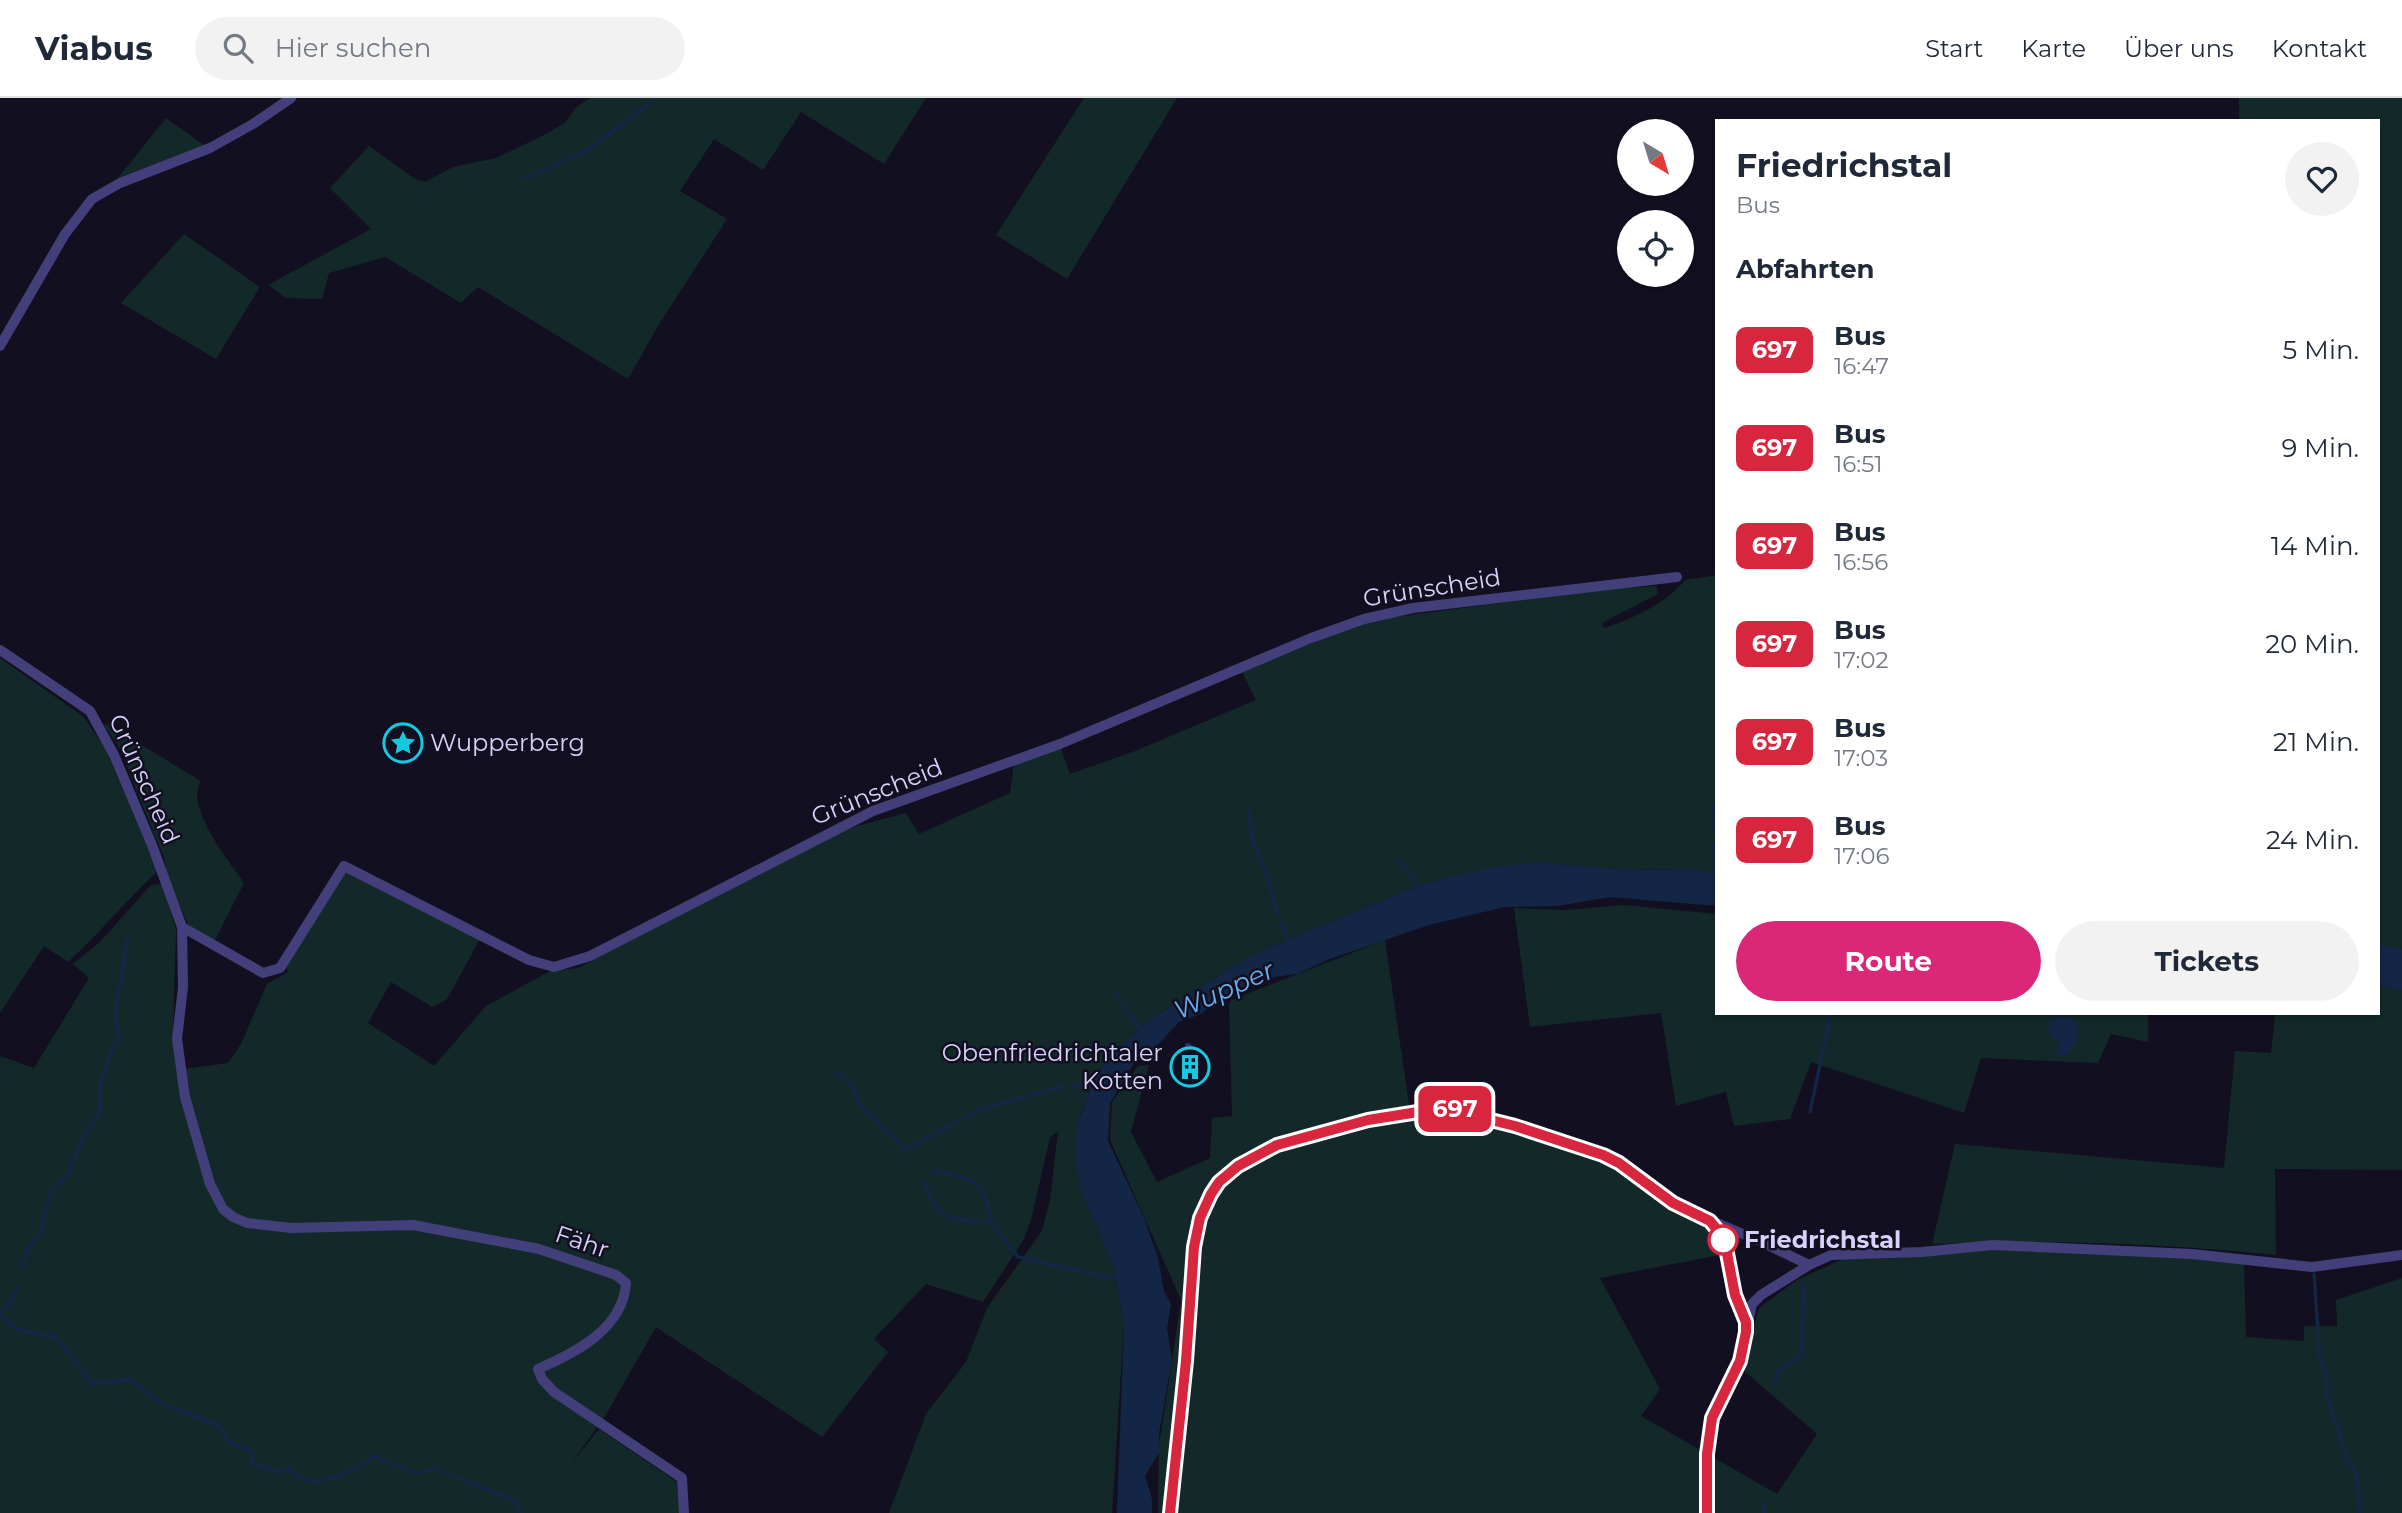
<!DOCTYPE html>
<html lang="de">
<head>
<meta charset="utf-8">
<style>
  :root { --surface:#fff; --page:#f2f2f3; --text:#1f2937; --muted:#747a83; --line:#e0e1e3; --accent:#db2777 }
  body { margin:0; font-family:Montserrat,sans-serif; background:var(--page); color:var(--text); height:100vh; display:flex; flex-direction:column; font-size:26px; white-space:nowrap }
  * { box-sizing:border-box; margin:0 }
  p { font-size:23px; color:var(--muted) }
  .icon { flex:none; width:38px; height:38px; fill:none; stroke:currentColor; stroke-width:2; stroke-linecap:round; stroke-linejoin:round }
  .map { position:relative; flex:1; overflow:hidden }
  .sheet { position:absolute; left:1715px; top:21px; width:665px; height:896px; display:flex; flex-direction:column; background:var(--surface); border-radius:0px; box-shadow:0 2px 5px #0004 }
  .sheet>* { flex:none }
  .badge { padding:0 14px; border-radius:10px; font-size:24px; line-height:46px }
  .needle { width:46px; rotate:142deg }
  .fabs { position:absolute; left:1617px; top:21px; display:grid; gap:14px }
  .fabs a { display:grid; place-items:center; width:77px; height:77px; border-radius:50%; background:var(--surface); box-shadow:0 2px 5px #0004; font-size:35px }
  .map>.badge { position:absolute; translate:-50% -50%; box-shadow:0 0 0 4px #fff }
  h2 { padding:0 21px; font-size:26px; line-height:63px }
  .round { display:grid; place-items:center; flex:none; width:74px; height:74px; border-radius:37px; background:var(--page) }
  .headline { display:flex; align-items:center; justify-content:space-between; height:119px; padding:0 21px }
  h1 { font-size:33px; font-weight:700; line-height:52px }
  .button { display:flex; gap:14px; margin-top:auto; padding:14px 21px }
  .button a { flex:1; height:80px; border-radius:42px; background:var(--accent); color:#fff; font-size:28px; font-weight:700; line-height:80px; text-align:center }
  .button a+a { background:var(--page); color:var(--text) }
  ul { padding:0; list-style:none }
  li { display:flex; align-items:center; gap:21px; height:98px; padding:0 21px }
  li div { flex:1 }
  li b { display:block; font-size:26px }
  li em { font-style:normal }
  li .badge { min-width:77px; font-weight:700; text-align:center }
  header { display:flex; align-items:center; gap:42px; box-sizing:border-box; height:98px; padding:0 35px; background:var(--surface); border-bottom:2px solid var(--line) }
  header strong { font-size:33px }
  nav { display:flex; gap:38px; margin-inline-start:auto; font-size:24px }
  .search { width:490px; height:63px; background:var(--page); display:flex; align-items:center; gap:18px; box-sizing:border-box; padding:0 24px; border-radius:38px; color:var(--muted); font-size:26px }
  .map>svg:first-child { display:block }
</style>
</head>
<body>
<header>
<strong>Viabus</strong>
<div class="search"><svg class="icon" aria-label="search" viewBox="0 0 24 24"><circle cx="10" cy="10" r="6"/><path d="M15 15l6 6"/></svg>Hier suchen</div>
<nav><a>Start</a><a>Karte</a><a>Über uns</a><a>Kontakt</a></nav>
</header>
<div class="map">
<svg width="2402" height="1415" viewBox="0 0 2402 1415">
  <rect width="100%" height="100%" fill="#120f20"/>
  <!-- green -->
  <path fill="#132929" d="M590,0H926L884,66L801,14L763,72L714,41L680,93L727,121L658,228L628,281L478,189L461,205L385,159L329,175L322,201L286,200L268,187L371,131L330,90L369,48L415,81L425,84L453,69L496,60L540,39L565,25L575,10Z
    M1084,0H1177L1067,181L996,137Z
    M2239,0H2402V851L2378,846V23H2239Z
    M166,20L204,47L118,80Z
    M184,136L260,189L216,261L121,205Z
    M1717,477V775L1689,771L1627,772L1540,764L1455,777L1402,794L1248,859L1154,919L1110,956L1094,983L1078,1023L1081,1093L1114,1170L1124,1227L1112,1415H889L926,1316L966,1264L987,1210L1042,1133L1050,1101L1058,1034L1050,1039L1032,1118L1024,1141L983,1204L926,1186L874,1241L888,1254L822,1339L656,1229L604,1320L570,1367L599,1331L677,1384L682,1415H0V958L34,970L89,880L73,866L100,844L151,787L162,786L176,831L173,936L177,972L228,965L241,946L267,886L288,874L286,868L343,776L349,774L480,841L447,901L432,909L391,884L368,925L434,968L486,908L550,873L578,870L846,731L906,715L919,736L1010,695L1014,666L1061,651L1070,676L1135,653L1256,602L1242,574L1365,523L1604,491L1656,488L1658,496L1602,525L1604,530C1631,522 1668,504 1685,482Z
    M0,560L84,619L106,652L157,771L155,776C124,804 99,836 68,864L44,848L0,915Z
    M107,626L201,683C184,708 229,763 244,785L214,844L189,828L169,785L164,760L119,649L104,627Z
    M1623,807L1717,816V915H2148V944L2111,936L2098,965L1981,960L1964,1015L1811,964L1790,1021L1734,1028L1726,994L1676,1008L1661,915L1530,929L1514,810L1567,812Z
    M1385,842L1411,1020L1445,1014L1519,1034L1614,1069L1683,1118L1711,1133L1720,1157L1600,1180L1660,1291L1641,1318L1777,1396L1817,1336L1742,1271L1759,1210L1797,1182L1843,1161L1901,1160L1957,1152H2021L2191,1160L2244,1166L2246,1239L2304,1243V1228H2337L2336,1202L2402,1180V1415H1158L1159,1348L1181,1202L1110,1042L1112,1004L1138,968L1149,967L1131,1034L1157,1084L1210,1060L1212,1020L1232,1018L1229,906L1231,902Z
    M2378,887L2402,892V1072L2275,1071L2276,1157C2161,1145 2047,1141 1932,1146L1955,1046L2224,1070L2235,953L2271,955L2275,915H2378Z"/>
  <!-- water -->
  <path fill="#142645" d="M1540,764L1627,772L1689,771L1717,775V808L1611,799L1557,808L1505,809L1429,827L1327,862L1297,876L1275,879L1232,894L1201,916L1179,924L1155,950L1134,965L1110,1005L1108,1043L1144,1120L1158,1160L1164,1193L1171,1206L1167,1231L1172,1261L1159,1336L1160,1353L1145,1378L1152,1401V1415H1117L1124,1227L1114,1170L1081,1093L1075,1058L1078,1024L1094,983L1110,956L1154,919L1248,859L1402,794L1455,777L1494,769Z
    M2378,846L2402,851V892L2378,887Z
    M2059,918L2074,921C2083,935 2076,955 2059,959L2056,957L2058,944L2050,937L2048,926Z"/>
  <g fill="none" stroke-linecap="round" stroke-linejoin="round">
    <!-- stream -->
    <path stroke="#142645" stroke-width="3.5" d="M523,81L589,51L649,6L653,0
      M1714,706V732
      M1248,711L1253,744L1266,775L1278,817
      M1714,746L1716,779
      M1398,761L1419,790
      M1281,825L1290,846
      M1116,897L1121,904
      M1124,908L1141,932
      M838,975L851,985L861,1008L905,1051L981,1011L1063,988
      M1071,987L1094,989
      M1810,1014L1831,915
      M934,1072C973,1083 986,1081 991,1125
      M924,1085C941,1127 951,1119 991,1125L1018,1159L1120,1182
      M23,1168L26,1154L42,1133L43,1119L53,1091L67,1078L84,1038L100,1014V988L113,949L120,940L115,917L128,839
      M2314,1176L2320,1262L2326,1275L2327,1298L2346,1358L2357,1377L2360,1415
      M0,1216L9,1207L17,1191
      M0,1218L19,1232L57,1240L92,1286L130,1281L160,1305L219,1328L231,1346L252,1353L253,1366L281,1374L287,1370C296,1377 305,1384 317,1383C333,1382 363,1368 374,1358L416,1375L436,1371L515,1403L521,1415
      M1774,1287L1780,1271L1801,1258L1804,1185
      M1764,1415V1405"/>
  </g>
  <!-- building -->
  <path fill="#251d3f" stroke="#3e3268" stroke-width="2" d="M1187,946L1201,953L1191,981L1181,976L1187,961L1181,959Z"/>
  <g fill="none" stroke-linecap="round" stroke-linejoin="round">
    <!-- street -->
    <path stroke="#433f7a" stroke-width="10" d="M0,248L65,136L92,101L120,85L210,50L253,26L291,0
      M0,552L90,613L114,657L152,747L182,829L183,889L177,941L185,999L210,1086L223,1111L233,1119L247,1125L291,1130L413,1127L539,1151L616,1177L626,1185C623,1231 575,1255 538,1271L542,1281L554,1294L682,1380L684,1415
      M182,829L263,875L280,870L344,768L529,862L554,869L590,858L873,713L1060,646L1311,540L1364,521L1413,510L1677,479
      M1711,1124C1733,1149 1732,1192 1746,1224
      M1170,1415C1175,1364 1182,1313 1186,1262C1191,1210 1183,1124 1221,1083C1250,1052 1290,1043 1330,1032C1368,1021 1414,1007 1454,1011L1603,1057L1619,1065L1679,1109L1762,1144L1809,1167
      M1707,1415V1356L1712,1320L1740,1263L1752,1206L1761,1197L1809,1167L1831,1157L1922,1154L1993,1147L2192,1156L2312,1169L2402,1157"/>
  </g>
  <g fill="none" stroke-linecap="round" stroke-linejoin="round">
    <!-- line casing -->
    <g stroke="#fff" stroke-width="16">
      <path id="line" d="M1170,1415L1186,1263L1194,1149L1200,1120L1211,1096L1219,1084L1238,1068L1277,1047L1368,1022L1443,1010L1515,1028L1603,1057L1619,1065L1673,1105L1710,1123L1719,1134L1726,1150L1735,1197L1746,1224V1234L1740,1263L1712,1320L1707,1356V1415"/>
    </g>
    <!-- line -->
    <use href="#line" stroke="#d7263d" stroke-width="10"/>
  </g>
  <!-- icons -->
  <defs>
    <g id="sight-ring" transform="scale(2.0125)"><circle r="9.5" fill="#120f20" stroke="#17c8e1" stroke-width="1.5"/><path d="M0-6L1.8-2.2L6-1.7L2.9 1.2L3.7 5.4L0 3.3L-3.7 5.4L-2.9 1.2L-6-1.7L-1.8-2.2Z" fill="#17c8e1"/></g>
    <g id="building-ring" transform="scale(2.0125)"><circle r="9.5" fill="#120f20" stroke="#17c8e1" stroke-width="1.5"/><path d="M-4-6H4V6H1V3H-1V6H-4ZM-2.5-4.3h1.7v1.8h-1.7ZM.8-4.3h1.7v1.8H.8ZM-2.5-1h1.7V.8h-1.7ZM.8-1h1.7V.8H.8Z" fill="#17c8e1"/></g>
  </defs>
  <g fill-rule="evenodd">
    <use href="#sight-ring" x="403" y="645"/>
    <use href="#building-ring" x="1190" y="969"/>
  </g>
  <!-- markers -->
  <circle fill="#fff" stroke="#d7263d" stroke-width="3.5" cx="1723" cy="1142" r="14"/>
  <g text-anchor="middle" stroke-width="5" stroke-linejoin="round" paint-order="stroke">
    <!-- street labels -->
    <g font-size="24" fill="#d8d2fa" stroke="#120f20">
      <text transform="translate(1432 490) rotate(-9)" y="8">Grünscheid</text>
      <text transform="translate(144 681) rotate(66)" y="8">Grünscheid</text>
      <text transform="translate(877 694) rotate(-22)" y="8">Grünscheid</text>
      <text transform="translate(582 1144) rotate(19)" y="8">Fähr</text>
    </g>
    <!-- poi labels -->
    <g font-size="24" fill="#d8d2fa" stroke="#120f20" text-anchor="start">
      <text x="430" y="653">Wupperberg</text>
      <text x="1163" y="963" text-anchor="end">Obenfriedrichtaler<tspan x="1163" dy="28">Kotten</tspan></text>
    </g>
    <!-- stop labels -->
    <g font-size="24" font-weight="bold" fill="#d8d2fa" stroke="#120f20" text-anchor="start">
      <text x="1744" y="1150">Friedrichstal</text>
    </g>
    <!-- water labels -->
    <g font-size="26" font-style="italic" fill="#6baff0" stroke="#120f20">
      <text transform="translate(1224 892) rotate(-24)" y="9">Wupper</text>
    </g>
  </g>
</svg>
<div class="fabs">
<a><svg class="needle" viewBox="-14 -14 28 28"><path d="M0-13l5 13h-10z" fill="#e53935"/><path d="M0 13l5-13h-10z" fill="#747a83"/></svg></a>
<a><svg class="icon" aria-label="locate" viewBox="0 0 24 24"><circle cx="12" cy="12" r="6"/><path d="M12 2v4M12 18v4M2 12h4M18 12h4"/></svg></a>
</div>
<b class="badge" style="left:1455px;top:1011px;background:#d7263d;color:#fff">697</b>
<section class="sheet">
<div class="headline"><div><h1>Friedrichstal</h1><p>Bus</p></div><a class="round"><svg class="icon" aria-label="heart" viewBox="0 0 24 24"><path d="M12 20l-8-8c-3-5 5-10 8-4 3-6 11-1 8 4z"/></svg></a></div>
<h2>Abfahrten</h2>
<ul>
<li><span class="badge" style="background:#d7263d;color:#fff">697</span><div><b>Bus</b><p>16:47</p></div><em>5 Min.</em></li>
<li><span class="badge" style="background:#d7263d;color:#fff">697</span><div><b>Bus</b><p>16:51</p></div><em>9 Min.</em></li>
<li><span class="badge" style="background:#d7263d;color:#fff">697</span><div><b>Bus</b><p>16:56</p></div><em>14 Min.</em></li>
<li><span class="badge" style="background:#d7263d;color:#fff">697</span><div><b>Bus</b><p>17:02</p></div><em>20 Min.</em></li>
<li><span class="badge" style="background:#d7263d;color:#fff">697</span><div><b>Bus</b><p>17:03</p></div><em>21 Min.</em></li>
<li><span class="badge" style="background:#d7263d;color:#fff">697</span><div><b>Bus</b><p>17:06</p></div><em>24 Min.</em></li>
</ul>
<div class="button"><a>Route</a><a>Tickets</a></div>
</section>
</div>
</body>
</html>
